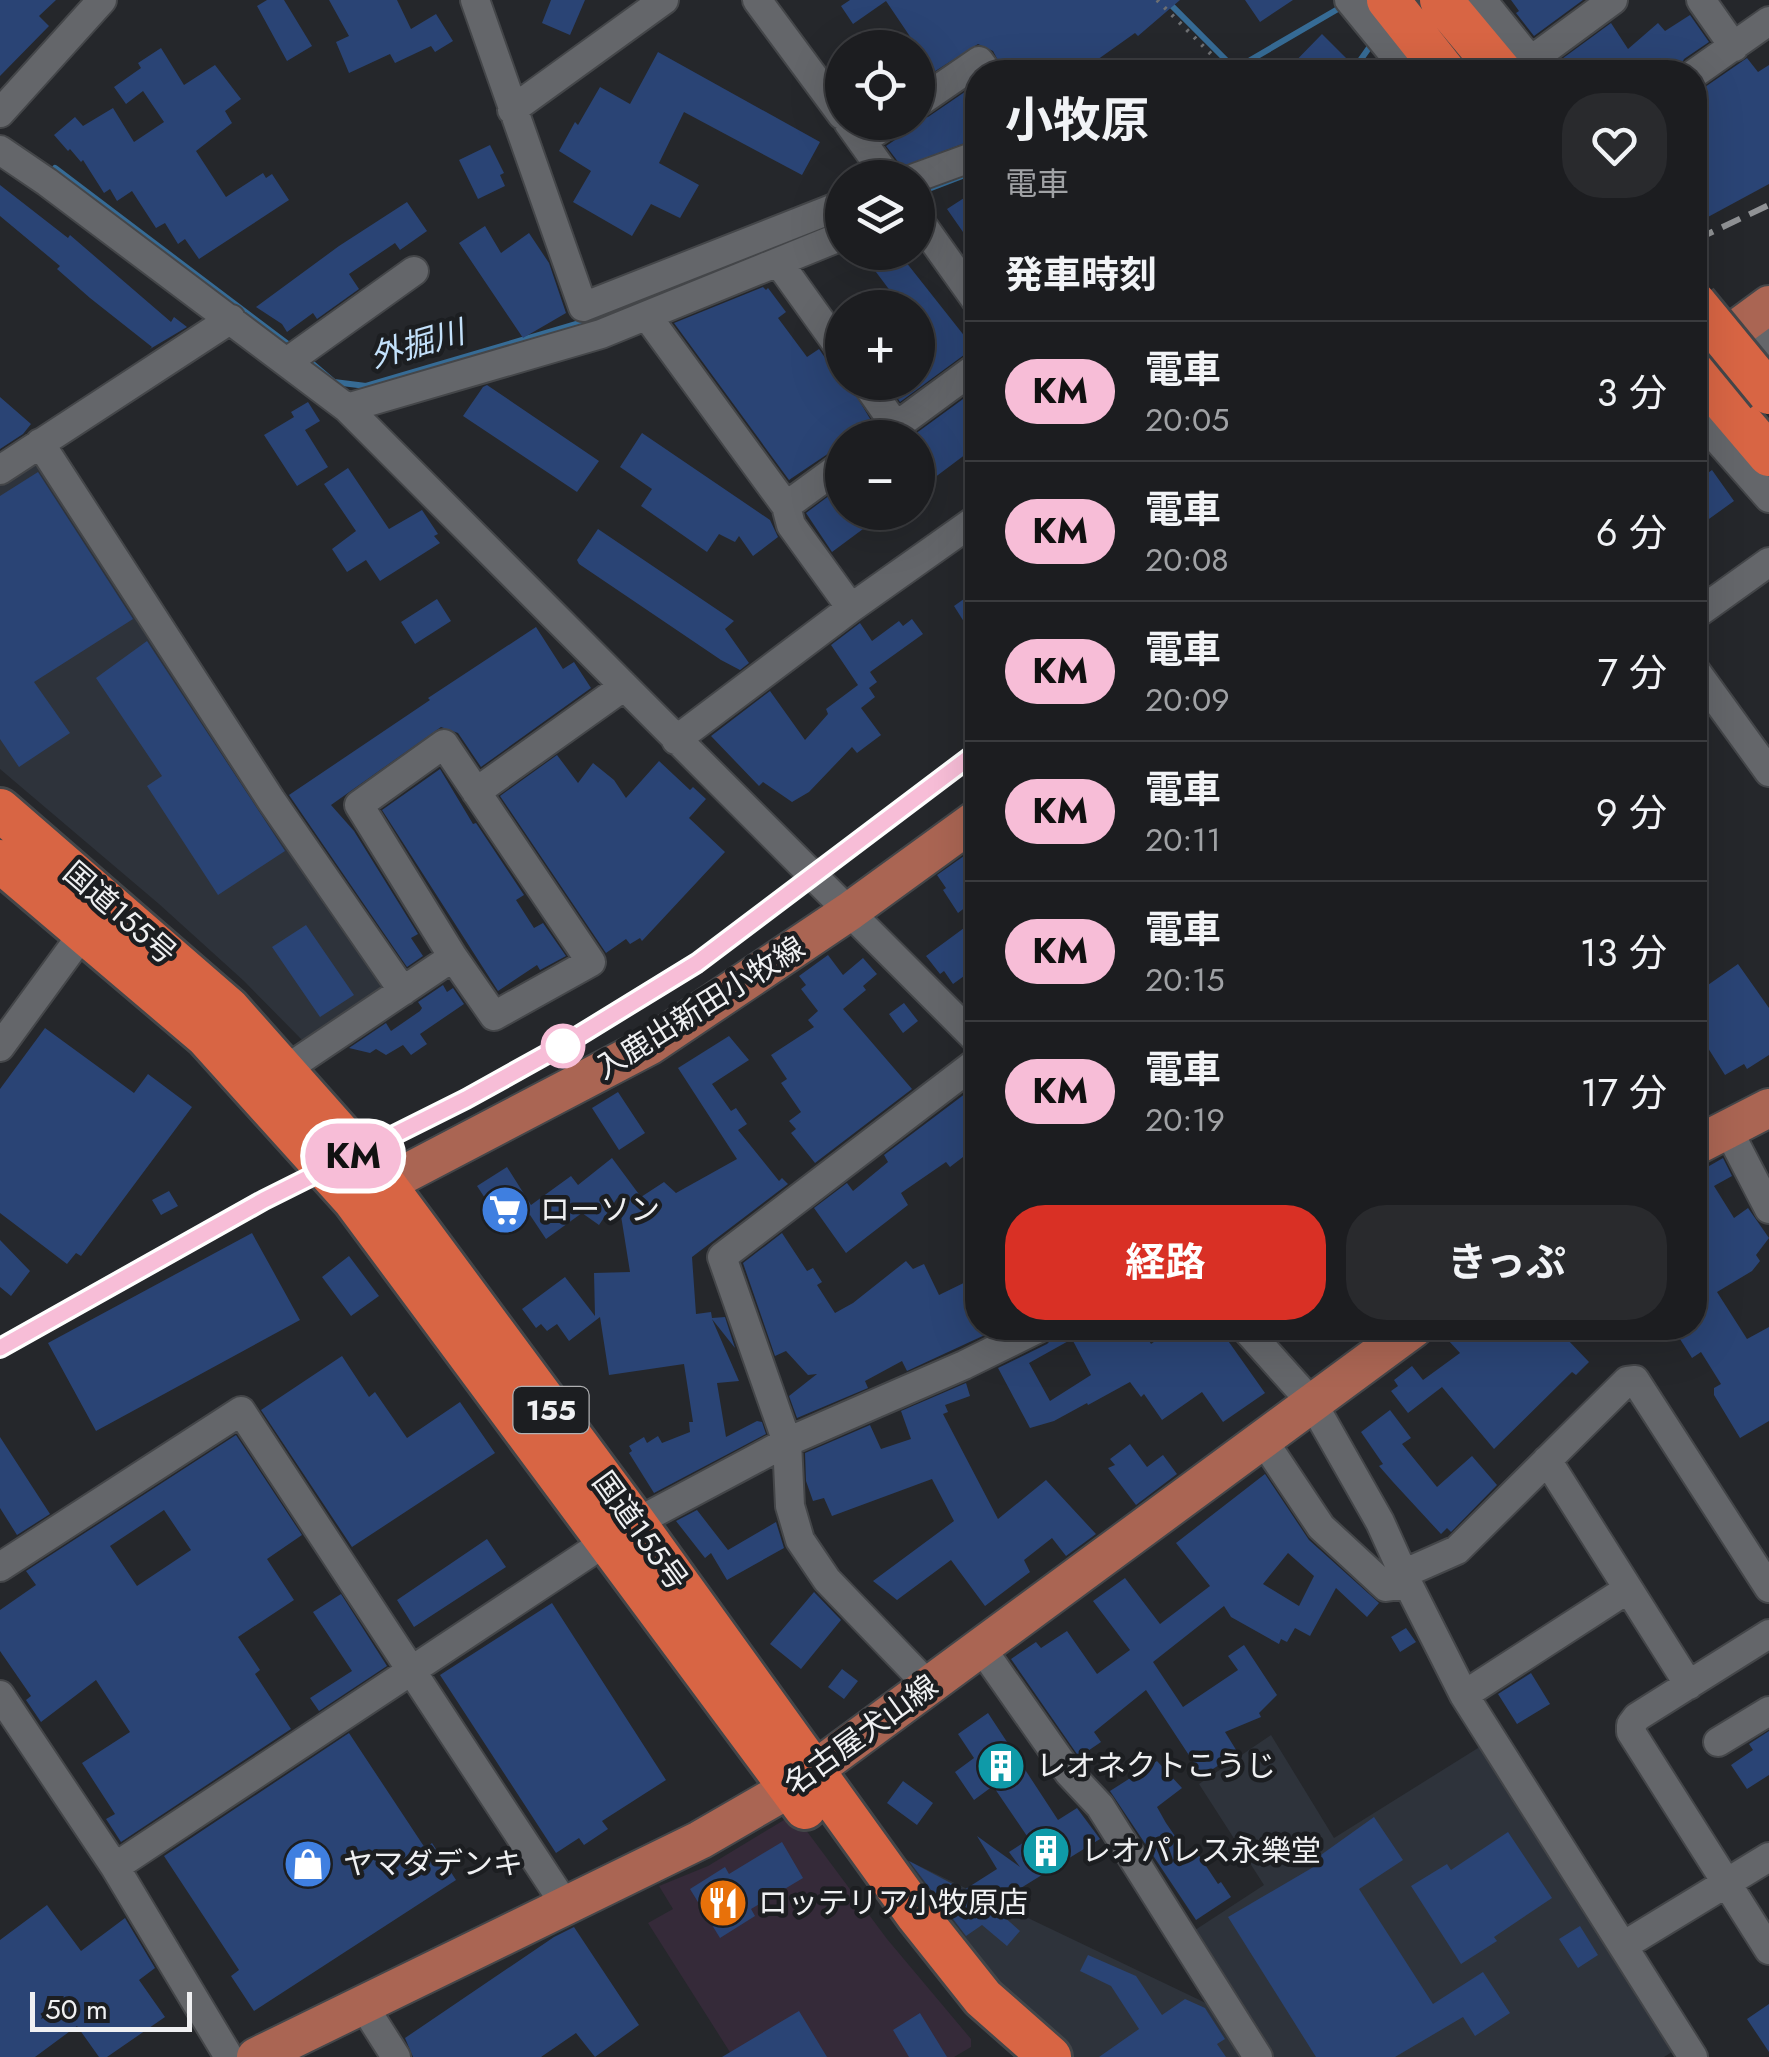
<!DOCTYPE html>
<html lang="ja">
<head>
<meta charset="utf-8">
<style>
  :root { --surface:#1c1d20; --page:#292a2d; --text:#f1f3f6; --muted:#a0a2a5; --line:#3a3b3e; --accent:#d93025 }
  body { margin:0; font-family:Jost,"Noto Sans JP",sans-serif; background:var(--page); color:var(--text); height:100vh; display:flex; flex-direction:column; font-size:38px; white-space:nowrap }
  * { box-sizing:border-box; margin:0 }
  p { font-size:32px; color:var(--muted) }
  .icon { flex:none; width:55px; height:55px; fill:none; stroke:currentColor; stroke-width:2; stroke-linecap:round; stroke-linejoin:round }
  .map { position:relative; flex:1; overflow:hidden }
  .drawer { position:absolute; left:965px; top:60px; width:742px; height:1280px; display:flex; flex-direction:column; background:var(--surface); border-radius:40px; box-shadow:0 10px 40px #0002,0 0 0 2px var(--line) }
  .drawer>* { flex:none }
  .badge { padding:0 20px; border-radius:32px; font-size:35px; line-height:65px }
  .fabs { position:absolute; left:825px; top:30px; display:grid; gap:20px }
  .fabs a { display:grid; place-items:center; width:110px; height:110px; border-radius:50%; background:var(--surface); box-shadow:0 10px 40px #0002,0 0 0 2px var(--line); font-size:50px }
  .scale { position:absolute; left:30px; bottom:25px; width:162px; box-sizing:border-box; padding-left:10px; border:5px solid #eff0f2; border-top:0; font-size:28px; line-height:35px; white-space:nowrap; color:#eff0f2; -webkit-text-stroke:8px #1c1e21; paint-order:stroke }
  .map>.badge { position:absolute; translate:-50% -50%; box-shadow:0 0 0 5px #fff }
  h2 { padding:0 40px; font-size:38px; line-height:90px }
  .round { display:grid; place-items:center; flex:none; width:105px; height:105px; border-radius:40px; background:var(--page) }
  .overview { display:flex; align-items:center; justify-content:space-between; height:170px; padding:0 40px }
  h1 { font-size:48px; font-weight:700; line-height:75px }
  .cta { display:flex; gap:20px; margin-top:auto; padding:20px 40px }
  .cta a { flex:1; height:115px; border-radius:40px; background:var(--accent); color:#fff; font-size:40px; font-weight:700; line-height:115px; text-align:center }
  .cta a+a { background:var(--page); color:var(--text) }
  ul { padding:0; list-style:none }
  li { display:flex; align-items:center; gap:30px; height:140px; padding:0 40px; border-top:2px solid var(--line) }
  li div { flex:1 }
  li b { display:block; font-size:38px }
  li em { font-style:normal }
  li .badge { min-width:110px; font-weight:700; text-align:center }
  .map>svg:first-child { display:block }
</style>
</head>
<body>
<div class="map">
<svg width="1769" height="2057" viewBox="0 0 1769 2057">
  <rect width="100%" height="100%" fill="#25272b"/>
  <!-- commercial -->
  <path fill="#352a39" d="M784,1820L800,1822L887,1939L971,2039V2047L954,2057H733L648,1923L673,1909L659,1886L708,1866Z"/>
  <!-- built -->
  <path fill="#2e333b" d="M38,450L394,984L305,1043L244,981L159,904L0,769V475Z
    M1271,1735L1334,1838L1486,1743L1680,2047L1664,2057H1264L1189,1934L1264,1885L1199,1784Z
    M886,1850L1210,2005L1242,2057H1068L1005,1998Z"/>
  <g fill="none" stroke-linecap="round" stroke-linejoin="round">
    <!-- stream -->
    <path stroke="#366b95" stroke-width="6" d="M1166,0L1238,72
      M1235,69L1343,6
      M1352,72L1371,45
      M55,168L293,348
      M918,193L978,170
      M307,359L334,382L366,386L600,317L759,255"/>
  </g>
  <!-- building -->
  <path fill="#2a4475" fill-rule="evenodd" d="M0,0H56L39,16L49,26L0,76Z
    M267,0H284L312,46L287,61L257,6Z
    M329,0H397L411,29L436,14L453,41L435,52L431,46L395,63L390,54L349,73L336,42L349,36Z
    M551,0H585L570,35L542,23Z
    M850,0H1180L1138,36L1135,33L1080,72H1004L993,51L978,44L918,82V48H913L908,41L911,38L886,1L853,24L841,6Z
    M1245,0H1293L1260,22Z
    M1511,0H1583L1534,36L1516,13L1519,11Z
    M1690,15L1709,42L1684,59L1678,72H1557L1555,64L1611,23L1628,49L1658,23L1665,31Z
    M1322,34L1348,60L1335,72H1285Z
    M161,48L184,85L215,65L241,99L225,111L232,123L196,151L226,197L263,173L266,178L272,174L289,200L199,259L185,239L178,244L165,223L156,228L132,191L117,201L110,189L104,193L83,160L81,162L70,149L68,151L54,135L75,117L83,126L113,108L134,142L164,122L143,91L126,104L114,87L141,68L138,63Z
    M658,52L820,142L802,175L684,112L659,163L699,185L680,218L651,204L632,236L573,202L591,171L559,151L575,122L578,125L600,87L630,104Z
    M1747,58L1758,72L1769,65V184L1695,224V90L1705,87Z
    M972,87L978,95V107L966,115L978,130V138L902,167L886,146L901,136L907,122L928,117Z
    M490,145L504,173L500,175L505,186L478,199L459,160Z
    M0,185L68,238L70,235L171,322L174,317L187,327L150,349L152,347L90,298L57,269L60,266L0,216Z
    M978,189V222L963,232L947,209Z
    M407,202L427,231L400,250L395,243L349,274L359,289L317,319L313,313L287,332L282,324L256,307L339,246Z
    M485,226L501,253L529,233L549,263L566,313L523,338L459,243Z
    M861,252H898L966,338L978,329V349L968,352L900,402L887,382H918V308H903Z
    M763,287L766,290L768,288L786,312L778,318L807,357L819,349L828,362L842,368V382H848L872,422L859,438H842V448L832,451L789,480L674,323Z
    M487,385L599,461L577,492L463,416L483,387Z
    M978,388V445L918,490V438L911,437Z
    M0,397L31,424L23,434L0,449Z
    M308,402L320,421L305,430L328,467L297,486L264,435L294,417L291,412Z
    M642,433L770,520L778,537L753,556L739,536L735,542L719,534L707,552L641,506L652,489L620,467Z
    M348,468L389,529L422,510L438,534L434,536L440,543L380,581L366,560L347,572L332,549L356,531L324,484Z
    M1712,470L1734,501L1695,529V482Z
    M38,472L133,619L34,682L70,733L19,767L0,739V496Z
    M842,486V512H886L832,552L806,513Z
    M598,529L734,621L725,629L749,663L740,670L721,660L579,564L577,560Z
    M978,589V644L954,606Z
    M437,599L451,621L415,644L401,622Z
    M912,619L923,634L870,672L877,682L869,688L875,697L861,708L881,735L857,753L852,747L809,792L792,802L763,782L759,786L711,736L770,691L805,740L828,714L826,709L858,685L831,645L860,623L872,641L899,621L903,626Z
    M536,627L563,669L574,662L591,688L481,767L458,733L441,727L331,805L354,831L418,934L411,938L423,956L407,967L289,795L430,700L428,698Z
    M147,641L285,851L218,895L147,786L162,776L96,678Z
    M557,755L578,783L593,763L614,780L626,798L659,761L690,790L693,787L706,799L689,818L725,852L642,941L640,938L630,944L626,939L606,953L500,796Z
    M440,769L473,824L476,823L524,895L516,900L534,928L543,923L566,956L540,970L537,965L498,991L382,810Z
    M978,846V888L970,894L975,900L958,913L943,890L946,888L937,875Z
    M306,925L354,995L320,1017L272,947Z
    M964,928L978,946V966L953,984L944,971L940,974L926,956Z
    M828,955L843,975L863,958L877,974L863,986L866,990L843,1009L912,1089L815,1163L791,1133L796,1129L789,1121L801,1112L781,1083L787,1079L771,1055L814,1027L808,1020L818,1011L801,989L806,985L799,976Z
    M1738,964L1769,1008V1055L1747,1069L1744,1064L1725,1075L1708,1048L1695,1035V994Z
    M443,985L447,992L453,988L464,1004L420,1034L427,1044L411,1055L403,1045L386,1055L376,1049L370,1053L349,1048L386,1023L391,1031L420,1011L422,1008L418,1002Z
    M904,1003L918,1021L903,1033L889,1014Z
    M45,1028L134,1093L148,1074L192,1107L81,1256L76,1253L67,1264L0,1213V1089Z
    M729,1036L749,1060L712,1084L731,1111L736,1108L747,1124L738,1130L779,1181L782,1178L788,1184L692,1257L696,1314L711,1312L712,1318L725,1317L735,1348L712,1319L739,1381L717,1383L726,1437L757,1421L762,1422L766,1434L654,1493L629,1453L632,1451L629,1446L644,1437L647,1443L658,1436L662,1443L690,1432L689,1422H693L684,1364L609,1375L600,1317L569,1341L557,1324L547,1331L541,1324L536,1328L522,1309L565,1277L595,1316L594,1273L630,1272L618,1197L599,1225L582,1213L546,1239L530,1215L506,1230L477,1186L507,1167L531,1205L571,1176L578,1185L612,1158L641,1197L664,1182L676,1193L737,1159L678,1068Z
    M978,1084V1178L963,1157L950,1167L946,1162L901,1193L908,1205L846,1253L814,1208L847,1183L853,1191L888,1162L884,1155Z
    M618,1092L645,1133L619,1150L592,1108Z
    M1723,1158L1732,1176L1714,1186L1734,1218L1748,1208L1769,1238L1756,1255L1760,1261L1752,1271L1717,1292L1747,1339L1769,1327V1421L1740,1438L1714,1395V1388L1721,1384L1701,1352L1692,1358L1673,1328H1695V1168L1704,1169Z
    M169,1191L178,1206L161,1215L152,1200Z
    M252,1233L300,1320L96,1431L48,1343Z
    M782,1233L807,1271L813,1268L822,1282L817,1285L835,1313L853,1303L906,1261L913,1269L924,1264L939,1295L978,1276V1328H1000L907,1371L902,1361L865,1381L868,1388L797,1418L789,1396L817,1374L808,1375L786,1351L775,1356L743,1263Z
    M0,1240L30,1271L11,1296L0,1287Z
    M349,1256L379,1296L351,1316L322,1277Z
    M1056,1328H1142L1151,1344L1174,1328H1219L1265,1393L1223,1422L1202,1392L1162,1420L1144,1394L1141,1397L1130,1382L1088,1405L1087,1403L1054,1421L1030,1428L998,1368L1047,1344L1054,1337ZM1072,1339L1091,1375L1050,1401L1029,1363Z
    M1464,1328H1581L1566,1338L1589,1362L1576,1375L1572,1372L1494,1449L1442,1387L1408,1413L1391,1391L1398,1386L1394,1380L1412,1366L1423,1380L1460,1353L1448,1340Z
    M342,1356L369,1397L375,1392L407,1438L460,1402L495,1453L352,1547L261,1410Z
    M966,1383L970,1396L945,1405L948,1412L943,1414L998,1519L1046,1480L1096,1534L1066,1556L1052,1538L1024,1560L1030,1572L985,1606L951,1560L897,1600L873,1581L954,1521L932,1479L832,1516L824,1498L813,1501L806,1481L805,1453L870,1425L881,1449L911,1439L901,1411Z
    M1390,1410L1411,1438L1402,1444L1437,1487L1472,1456L1497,1485L1451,1532L1447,1528L1441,1534L1393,1482L1379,1466L1383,1464L1361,1432Z
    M236,1435L302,1535L267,1559L294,1600L238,1637L260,1670L255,1674L291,1729L121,1842L106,1819L115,1814L82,1763L130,1732L96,1680L41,1722L26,1700L31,1696L0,1651V1610L36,1585L26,1571ZM164,1510L191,1550L137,1586L110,1546Z
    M0,1437L50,1514L17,1535L0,1508Z
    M1130,1444L1147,1467L1163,1455L1177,1474L1136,1505L1108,1468L1115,1465L1110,1459Z
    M1265,1474L1309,1540L1379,1603L1367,1617L1336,1588L1310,1636L1295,1628L1287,1642L1281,1639L1279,1644L1231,1617L1224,1606L1153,1662L1183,1707L1238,1670L1228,1656L1244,1645L1277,1695L1259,1713L1261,1717L1225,1732L1238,1753L1205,1774L1202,1775L1146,1690L1094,1732L1101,1742L1079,1757L1011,1659L1036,1642L1041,1648L1067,1631L1097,1674L1130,1650L1093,1601L1125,1578L1160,1624L1210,1586L1176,1543ZM1288,1553L1314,1576L1299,1606L1263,1584Z
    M697,1510L728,1550L776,1522L784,1548L727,1580L711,1553L705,1558L676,1521Z
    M487,1539L506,1567L414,1627L397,1600Z
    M814,1592L841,1620L801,1669L770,1644Z
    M341,1594L387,1666L319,1711L310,1698L352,1671L313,1612Z
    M552,1603L666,1780L602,1821L608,1829L584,1845L579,1838L556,1853L440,1675Z
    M1406,1628L1416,1642L1400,1652L1391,1637Z
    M842,1669L858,1681L844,1699L828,1687Z
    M1531,1673L1550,1704L1517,1724L1498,1694Z
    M988,1713L1058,1820L1077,1808L1100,1839L992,1906L1020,1931L1007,1946L982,1925L966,1936L909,1861L964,1890L997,1869L977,1836L1020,1867L1009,1852L1029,1839L993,1786L974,1800L955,1772L974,1758L958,1734Z
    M1769,1731V1775L1747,1789L1731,1765L1753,1750L1749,1744Z
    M349,1733L425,1848L432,1843L456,1880L254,2011L231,1976L239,1970L164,1856Z
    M1157,1761L1182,1788L1157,1807L1166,1823L1186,1852L1194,1848L1218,1884L1221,1882L1231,1897L1196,1920L1110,1791Z
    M903,1781L933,1803L917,1825L887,1803Z
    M1374,1817L1403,1860L1359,1889L1433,2004L1483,1972L1510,2013L1475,2036L1463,2017L1395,2057H1316L1228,1917L1322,1862L1318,1857Z
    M1508,1832L1552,1898L1494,1937L1497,1941L1461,1964L1411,1886L1447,1864L1451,1870Z
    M782,1842L803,1878L751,1909L755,1916L720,1938L690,1889L725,1867L729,1874Z
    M47,1905L81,1951L125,1918L155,1968L139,1980L165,2017L107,2057H99L77,2026L35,2057H0V1940Z
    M1580,1926L1598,1955L1578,1968L1559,1939Z
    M574,1927L639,2025L595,2057L576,2033L541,2057H413L405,2038L554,1937Z
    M1088,1955L1136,1976L1162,2015L1185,1999L1205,2008L1225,2039L1217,2044L1226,2057H1099L1139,2029L1111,1986L1080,1971Z
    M1769,2004V2052L1747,2019Z
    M799,2011L827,2057H722Z
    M920,2013L947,2057H909L893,2030Z"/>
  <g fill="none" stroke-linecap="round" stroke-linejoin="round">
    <!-- minor casing -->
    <g stroke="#444649" stroke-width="32">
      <path id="minor" d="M475,0L583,307L842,205
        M757,0L842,115
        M1349,0L1408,72
        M1482,0L1540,72
        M1701,0L1734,47
        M1530,61L1613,0
        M1695,73L1769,21
        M918,103L979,61L987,72
        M512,110L664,0
        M0,113L102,0
        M848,122L888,178
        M862,141L890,122
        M0,150L47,182L347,408L978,1041
        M915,178L978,155
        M918,219L978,303
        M779,263L842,351
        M647,316L786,506L791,525L851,608
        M1749,321L1769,345
        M287,362L414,271
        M865,382L896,426
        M347,408L601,334L842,236
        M1695,414L1769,498
        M880,438L978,366
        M40,443L271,800L403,991
        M0,470L231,319
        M786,506L842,465
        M1695,615L1769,562
        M1695,670L1769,772
        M676,740L851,608L978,518
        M476,792L623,687
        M0,1047L84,932
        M285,1070L453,957L359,805L444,744L591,962L494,1016L453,957
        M1727,1128L1769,1209
        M1245,1328L1313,1404L1380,1522L1408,1584
        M1263,1440L1321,1527L1386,1587L1408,1584L1464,1695L1693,2057
        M1547,1460L1689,1685
        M635,1523L787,1442L964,1365L1039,1328
        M0,1567L241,1411L566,1906
        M1405,1573L1457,1550L1627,1381L1635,1380L1769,1588
        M1769,1634L1637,1717L1631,1725V1732L1769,1950
        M982,1649L1069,1773L1100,1806L1258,2057
        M928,1685L827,1580L800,1540L790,1506L787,1442L722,1257L978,1061
        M0,1695L115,1867L229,2057
        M1464,1695L1628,1589
        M1718,1742L1769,1711
        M115,1867L607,1541
        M1623,1946L1769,1857
        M363,2005L396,2057"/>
    </g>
    <!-- major casing -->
    <g stroke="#444649" stroke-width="42">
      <path id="major" d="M1701,355L1769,305
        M1695,1146L1769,1108
        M359,1198L649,1046L850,911L978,818
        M256,2057L700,1840L790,1788L1414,1328"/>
    </g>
    <!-- highway casing -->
    <g stroke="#444649" stroke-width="48">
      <path id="highway" d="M1388,0L1445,72
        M1441,0L1501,72
        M1695,368L1769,455
        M0,810L228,1008L385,1185L635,1523L917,1915L983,1998L1050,2057
        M0,861L206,1036L354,1200L805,1808"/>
    </g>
    <!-- path -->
    <path stroke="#6d6f72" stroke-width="4" stroke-dasharray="2.5 8" stroke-linecap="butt" d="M1157,0L1217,60L1221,72"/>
    <!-- minor -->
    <use href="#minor" stroke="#64666a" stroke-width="28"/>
    <!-- major -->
    <use href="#major" stroke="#aa6553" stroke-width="38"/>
    <!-- highway -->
    <use href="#highway" stroke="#d86544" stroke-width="42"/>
    <!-- rail -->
    <path stroke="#909295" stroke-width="6" stroke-dasharray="20 10" stroke-linecap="butt" d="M1695,240L1769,205
      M0,1348L264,1200L466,1099L565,1045L697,963L978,751"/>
    <!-- highway-bridge casing -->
    <g stroke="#444649" stroke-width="48" stroke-linecap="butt">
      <path id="highway-bridge" d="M1695,303L1769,393"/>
    </g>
    <!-- highway-bridge -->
    <use href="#highway-bridge" stroke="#d86544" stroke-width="42"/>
  </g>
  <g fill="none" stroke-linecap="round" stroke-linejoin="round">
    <!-- line casing -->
    <g stroke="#fff" stroke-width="22">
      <path id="line" d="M0,1348L264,1200L466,1099L565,1044L697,963L978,751"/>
    </g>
    <!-- line -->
    <use href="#line" stroke="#f7bdd7" stroke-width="15"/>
  </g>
  <!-- icons -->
  <defs>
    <g id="supermarket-disc" transform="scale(2.5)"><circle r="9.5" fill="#3f7fe0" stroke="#1c1e21"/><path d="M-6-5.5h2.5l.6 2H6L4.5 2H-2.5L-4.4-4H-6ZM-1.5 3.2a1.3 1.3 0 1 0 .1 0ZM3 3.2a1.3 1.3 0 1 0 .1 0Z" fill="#fff"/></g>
    <g id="building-disc" transform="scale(2.5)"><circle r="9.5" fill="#0f9aa8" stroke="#1c1e21"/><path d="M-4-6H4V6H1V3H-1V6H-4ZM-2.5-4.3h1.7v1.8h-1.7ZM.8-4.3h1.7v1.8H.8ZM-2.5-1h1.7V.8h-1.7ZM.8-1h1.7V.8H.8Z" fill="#fff"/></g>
    <g id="shop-disc" transform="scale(2.5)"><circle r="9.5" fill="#3f7fe0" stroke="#1c1e21"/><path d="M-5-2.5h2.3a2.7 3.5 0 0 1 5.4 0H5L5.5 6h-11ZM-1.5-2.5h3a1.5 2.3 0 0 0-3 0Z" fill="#fff"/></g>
    <g id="restaurant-disc" transform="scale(2.5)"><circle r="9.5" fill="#e8710a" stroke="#1c1e21"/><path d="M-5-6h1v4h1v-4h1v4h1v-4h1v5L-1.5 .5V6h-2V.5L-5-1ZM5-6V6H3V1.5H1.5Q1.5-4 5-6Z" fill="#fff"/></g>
  </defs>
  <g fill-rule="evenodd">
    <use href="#supermarket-disc" x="505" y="1210"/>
    <use href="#building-disc" x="1001" y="1766"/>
    <use href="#building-disc" x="1046" y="1851"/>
    <use href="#shop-disc" x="308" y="1864"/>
    <use href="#restaurant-disc" x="723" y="1903"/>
  </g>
  <!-- markers -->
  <circle fill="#fff" stroke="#f7bdd7" stroke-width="5" cx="563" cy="1046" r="20"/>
  <g text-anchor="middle" stroke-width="9" stroke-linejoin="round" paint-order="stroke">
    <!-- shield labels -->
    <rect fill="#1c1e21" stroke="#b0b1b3" stroke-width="2.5" x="513.5" y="1387" width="75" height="46" rx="8"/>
    <g font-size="28" font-weight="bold" fill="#eff0f2">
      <text x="551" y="1420">155</text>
    </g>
    <!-- street labels -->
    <g font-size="30" fill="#eff0f2" stroke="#1c1e21">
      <text transform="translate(120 913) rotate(41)" y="10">国道155号</text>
      <text transform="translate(700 1008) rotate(-32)" y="10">入鹿出新田小牧線</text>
      <text transform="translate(640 1531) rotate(54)" y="10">国道155号</text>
      <text transform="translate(861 1735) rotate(-36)" y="10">名古屋犬山線</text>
    </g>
    <!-- poi labels -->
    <g font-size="30" fill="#eff0f2" stroke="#1c1e21" text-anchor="start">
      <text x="540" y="1220">ローソン</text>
      <text x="1036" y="1776">レオネクトこうじ</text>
      <text x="1081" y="1861">レオパレス永樂堂</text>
      <text x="343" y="1874">ヤマダデンキ</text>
      <text x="758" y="1913">ロッテリア小牧原店</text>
    </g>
    <!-- water labels -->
    <g font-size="32" font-style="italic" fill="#c3e1fb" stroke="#1c1e21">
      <text transform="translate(417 344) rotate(-16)" y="11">外掘川</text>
    </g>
  </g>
</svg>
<div class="fabs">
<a><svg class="icon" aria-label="locate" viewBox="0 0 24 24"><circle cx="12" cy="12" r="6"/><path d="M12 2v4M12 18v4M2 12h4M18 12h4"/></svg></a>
<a><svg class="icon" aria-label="layers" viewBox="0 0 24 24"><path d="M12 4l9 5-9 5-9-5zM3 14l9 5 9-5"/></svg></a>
<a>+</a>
<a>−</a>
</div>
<div class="scale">50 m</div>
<b class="badge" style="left:353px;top:1156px;background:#f7bdd7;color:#111">KM</b>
<section class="drawer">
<div class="overview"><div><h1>小牧原</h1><p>電車</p></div><a class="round"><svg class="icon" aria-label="heart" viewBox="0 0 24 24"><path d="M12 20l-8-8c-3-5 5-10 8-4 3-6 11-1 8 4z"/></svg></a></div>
<h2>発車時刻</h2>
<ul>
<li><span class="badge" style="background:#f7bdd7;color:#111">KM</span><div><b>電車</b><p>20:05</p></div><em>3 分</em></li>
<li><span class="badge" style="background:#f7bdd7;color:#111">KM</span><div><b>電車</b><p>20:08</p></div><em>6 分</em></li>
<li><span class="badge" style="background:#f7bdd7;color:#111">KM</span><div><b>電車</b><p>20:09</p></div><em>7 分</em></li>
<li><span class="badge" style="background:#f7bdd7;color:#111">KM</span><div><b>電車</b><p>20:11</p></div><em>9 分</em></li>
<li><span class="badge" style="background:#f7bdd7;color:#111">KM</span><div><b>電車</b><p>20:15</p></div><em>13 分</em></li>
<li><span class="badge" style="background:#f7bdd7;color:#111">KM</span><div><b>電車</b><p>20:19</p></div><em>17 分</em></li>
</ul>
<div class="cta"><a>経路</a><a>きっぷ</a></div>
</section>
</div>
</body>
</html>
